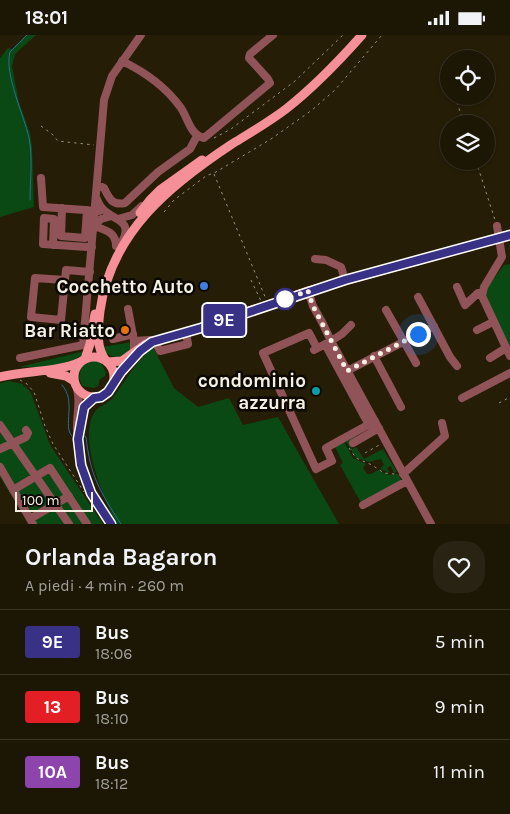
<!DOCTYPE html>
<html lang="it">
<head>
<meta charset="utf-8">
<style>
  :root { --surface:#1c1605; --page:#292313; --text:#f1f3f6; --muted:#a09f9a; --line:#3a3527 }
  body { margin:0; font-family:Karla,sans-serif; background:var(--page); color:var(--text); height:100vh; display:flex; flex-direction:column; font-size:19px; white-space:nowrap }
  * { box-sizing:border-box; margin:0 }
  p { font-size:16px; color:var(--muted) }
  .icon { flex:none; width:28px; height:28px; fill:none; stroke:currentColor; stroke-width:2; stroke-linecap:round; stroke-linejoin:round }
  .map { position:relative; height:489px; overflow:hidden }
  .drawer { display:flex; flex-direction:column; background:var(--surface); flex:1 }
  .drawer>* { flex:none }
  .badge { padding:0 10px; border-radius:4px; font-size:18px; line-height:32px }
  .controls { position:absolute; left:440px; top:15px; display:grid; gap:10px }
  .controls a { display:grid; place-items:center; width:55px; height:55px; border-radius:50%; background:var(--surface); box-shadow:0 1px 4px #0004,0 0 0 1px var(--line); font-size:25px }
  .scale { position:absolute; left:15px; bottom:12px; width:78px; box-sizing:border-box; padding-left:5px; border:2px solid #f6f0e3; border-top:0; font-size:14px; line-height:18px; white-space:nowrap; color:#f6f0e3; -webkit-text-stroke:4px #0c0802; paint-order:stroke }
  .you { position:absolute; width:25px; height:25px; margin:-12px; border:4px solid #fff; border-radius:50%; background:#1a73e8; box-shadow:0 0 0 8px #1a73e833 }
  .map>.badge { position:absolute; translate:-50% -50%; box-shadow:0 0 0 2px #fff }
  .round { display:grid; place-items:center; flex:none; width:52px; height:52px; border-radius:20px; background:var(--page) }
  .head { display:flex; align-items:center; justify-content:space-between; height:85px; padding:0 25px }
  h1 { font-size:24px; font-weight:700; line-height:38px }
  ul { padding:0; list-style:none }
  li { display:flex; align-items:center; gap:15px; height:65px; padding:0 25px; border-top:1px solid var(--line) }
  li div { flex:1 }
  li b { display:block; font-size:19px }
  li em { font-style:normal }
  li .badge { min-width:55px; font-weight:700; text-align:center }
  .status { display:flex; justify-content:space-between; align-items:center; height:35px; padding:0 25px; background:var(--surface); direction:ltr }
  .status svg { height:14px; fill:currentColor }
  .map>svg:first-child { display:block }
</style>
</head>
<body>
<div class="status"><b>18:01</b><svg viewBox="0 0 49 12"><path d="M0 12V9h3v3zM5 12V6h3v6zM10 12V3h3v9zM15 12V0h3v12zM26 1h20v11H26zM47 4h2v5h-2z"/></svg></div>
<div class="map">
<svg width="510" height="489" viewBox="0 0 510 489">
  <rect width="100%" height="100%" fill="#261d07"/>
  <!-- green -->
  <path fill="#0a4914" d="M26,0H36L15,19L12,31L19,67L30,98L32,111L34,172L0,182V23L8,13L12,14Z
    M510,229V313L485,261L486,254L504,230Z
    M132,307L133,311L125,322C113,322 109,323 102,312Z
    M153,312L174,353L198,372L229,363L243,390L278,382L339,489H116C104,462 78,405 94,378C99,370 109,369 114,361C127,344 136,326 153,312Z
    M85,316C71,335 40,332 19,332Z
    M91,326L101,327L106,338L105,341L100,344L98,351L94,353L82,351L79,342L82,331Z
    M9,346L23,349V351L26,352L31,358L50,410L103,489H29L0,442V348Z
    M355,401L356,403L349,407L352,414L356,412L364,424L383,414L397,437L394,438L391,431L387,433L390,438L380,434L384,430L381,424L369,427L355,422L346,406Z
    M344,407L353,423L366,429L363,433L367,439H371L378,435L389,440L398,439L402,446L361,468L340,430L343,428L335,412Z"/>
  <g fill="none" stroke-linecap="round" stroke-linejoin="round">
    <!-- stream -->
    <path stroke="#276e98" stroke-width="1" d="M27,0L10,17C4,39 24,80 29,103C33,122 30,145 30,165
      M62,350C77,366 62,392 72,401
      M84,401L86,402C90,440 100,457 121,489"/>
    <!-- path -->
    <path stroke="#97907f" stroke-width="1" stroke-dasharray="2.5 4" stroke-linecap="butt" d="M455,61L464,89
      M41,91L52,99L58,106L94,110
      M214,103L231,94L295,46L343,0
      M476,126L495,185
      M214,139L266,264
      M164,177L174,165L206,141L216,137L271,104L312,75L335,55L382,0
      M251,245L261,266
      M20,345L27,349L34,357L45,391L53,409L84,457
      M499,368L510,362
      M349,413L356,423L372,430L384,438L395,439
      M365,418L381,409"/>
    <!-- minor -->
    <path stroke="#905358" stroke-width="8" d="M122,26C145,37 166,52 181,73C188,83 190,100 204,103L270,48L268,44L249,23L250,19L273,0
      M41,143L43,172L99,176
      M97,150L104,153C109,163 112,171 125,168L158,137L190,114L197,101
      M96,162C98,166 99,170 102,173C113,186 134,184 122,207
      M62,173L61,201L85,203L87,175
      M112,181L101,184L94,191C105,195 116,197 116,211
      M118,184L132,180L142,171
      M497,191L502,222L484,252L482,261L510,321
      M53,210L54,184L44,183L43,209L87,212H92
      M315,224L326,225L341,232L345,245
      M65,245L35,243L31,282L61,285L66,235L90,237
      M457,252L465,270L478,258H482
      M308,256L313,271L322,287L331,306L342,299L351,290
      M418,262L450,322L457,331
      M128,274L134,306
      M386,275L416,328
      M477,295L493,287
      M113,304L133,299
      M155,306L160,316L188,309L186,298
      M325,309L369,390
      M317,313L309,298L263,318L316,434L332,426L326,413L375,386
      M314,315L331,306L431,489
      M134,318V306L151,305
      M374,321L401,372
      M20,323L83,310L104,65L112,41L141,0
      M490,323L506,313
      M347,336L434,291
      M77,354C81,368 76,382 77,396C78,433 90,459 111,489
      M462,363L510,338
      M82,382L86,369L94,363
      M0,390L69,489
      M353,408L379,393
      M0,414L26,402L28,398L26,395
      M0,432L33,489
      M403,439L445,401L442,388
      M13,455L50,433L87,489
      M363,470L407,446
      M30,484L69,461"/>
    <!-- major -->
    <path stroke="#f59098" stroke-width="9" d="M140,178L150,165L160,155L202,125
      M74 342a20 20 0 1 1 40 0a20 20 0 1 1-40 0Z
      M85,324L90,309L95,279
      M107,327C95,313 98,293 100,276C111,197 170,150 232,109C250,98 269,87 286,74C314,52 339,26 362,0
      M107,327L122,326L146,309L201,293L308,256L510,200
      M50,338L66,341L74,346
      M0,342C27,335 55,338 80,327
      M114,347L134,322"/>
  </g>
  <g fill="none" stroke-linecap="round" stroke-linejoin="round">
    <!-- line casing -->
    <g stroke="#fff" stroke-width="11">
      <path id="line" d="M111,489L91,458L81,430L78,404L84,372L94,363L101,362L108,357L121,337L140,316L152,307L201,293L345,245L510,200"/>
    </g>
    <!-- line -->
    <use href="#line" stroke="#393185" stroke-width="8"/>
    <!-- walk -->
    <path stroke="#f6f0e3" stroke-width="5" stroke-dasharray="0 9" d="M285,264L280,266L308,256L313,271L347,336L418,299"/>
  </g>
  <!-- markers -->
  <circle fill="#3f7fe0" stroke="#0c0802" stroke-width="2" cx="204" cy="251" r="5"/>
  <circle fill="#fff" stroke="#393185" stroke-width="2.5" cx="285" cy="264" r="10"/>
  <circle fill="#e8710a" stroke="#0c0802" stroke-width="2" cx="125" cy="295" r="5"/>
  <circle fill="#0f9aa8" stroke="#0c0802" stroke-width="2" cx="316" cy="356" r="5"/>
  <g text-anchor="middle" stroke-width="5" stroke-linejoin="round" paint-order="stroke">
    <!-- poi labels -->
    <g font-size="19" font-weight="bold" fill="#f6f0e3" stroke="#0c0802" text-anchor="end">
      <text x="194" y="258">Cocchetto Auto</text>
      <text x="115" y="302">Bar Riatto</text>
      <text x="306" y="352">condominio<tspan x="306" dy="22">azzurra</tspan></text>
    </g>
  </g>
</svg>
<div class="controls">
<a><svg class="icon" aria-label="locate" viewBox="0 0 24 24"><circle cx="12" cy="12" r="6"/><path d="M12 2v4M12 18v4M2 12h4M18 12h4"/></svg></a>
<a><svg class="icon" aria-label="layers" viewBox="0 0 24 24"><path d="M12 4l9 5-9 5-9-5zM3 14l9 5 9-5"/></svg></a>
</div>
<div class="scale">100 m</div>
<div class="you" style="left:418px;top:299px"></div>
<b class="badge" style="left:224px;top:285px;background:#393185;color:#fff">9E</b>
</div>
<section class="drawer">
<div class="head"><div><h1>Orlanda Bagaron</h1><p>A piedi · 4 min · 260 m</p></div><a class="round"><svg class="icon" aria-label="heart" viewBox="0 0 24 24"><path d="M12 20l-8-8c-3-5 5-10 8-4 3-6 11-1 8 4z"/></svg></a></div>
<ul>
<li><span class="badge" style="background:#393185;color:#fff">9E</span><div><b>Bus</b><p>18:06</p></div><em>5 min</em></li>
<li><span class="badge" style="background:#e31e24;color:#fff">13</span><div><b>Bus</b><p>18:10</p></div><em>9 min</em></li>
<li><span class="badge" style="background:#8e44ad;color:#fff">10A</span><div><b>Bus</b><p>18:12</p></div><em>11 min</em></li>
</ul>
</section>
</body>
</html>
